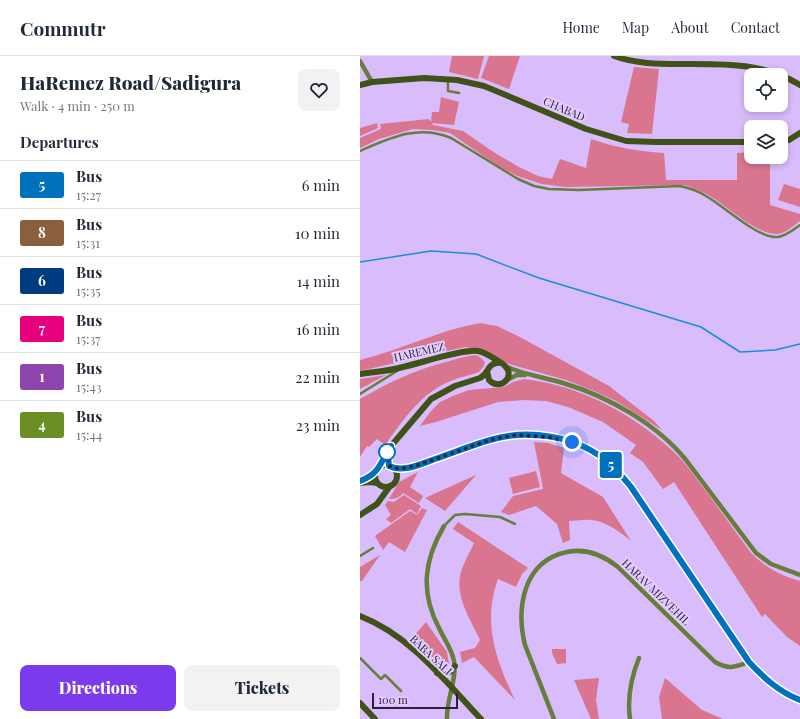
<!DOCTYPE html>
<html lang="en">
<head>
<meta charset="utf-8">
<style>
  :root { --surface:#fff; --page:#f2f2f3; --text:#1f2937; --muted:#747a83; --line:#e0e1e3; --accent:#7c3aed }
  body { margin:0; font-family:"Playfair Display",serif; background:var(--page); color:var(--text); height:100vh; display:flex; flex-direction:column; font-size:15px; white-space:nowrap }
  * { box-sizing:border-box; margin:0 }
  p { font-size:13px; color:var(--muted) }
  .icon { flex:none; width:22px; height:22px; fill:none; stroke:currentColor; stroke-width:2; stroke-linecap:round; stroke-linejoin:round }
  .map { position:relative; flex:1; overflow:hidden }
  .side { display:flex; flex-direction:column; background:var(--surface); width:360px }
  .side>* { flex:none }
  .badge { padding:0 8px; border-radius:3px; font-size:14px; line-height:26px }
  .controls { position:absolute; left:384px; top:12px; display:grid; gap:8px }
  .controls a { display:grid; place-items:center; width:44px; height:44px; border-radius:8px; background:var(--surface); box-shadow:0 2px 6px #0003; font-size:20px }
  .scale { position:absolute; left:12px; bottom:10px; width:86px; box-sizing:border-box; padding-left:4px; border:2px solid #2d2239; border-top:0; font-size:11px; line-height:14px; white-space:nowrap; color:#2d2239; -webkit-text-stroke:3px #e3ccff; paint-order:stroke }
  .you { position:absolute; width:20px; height:20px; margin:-10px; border:3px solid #fff; border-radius:50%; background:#1a73e8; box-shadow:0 0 0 6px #1a73e833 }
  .map>.badge { position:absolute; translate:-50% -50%; box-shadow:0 0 0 2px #fff }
  h2 { padding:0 20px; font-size:15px; line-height:36px }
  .round { display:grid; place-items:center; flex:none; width:42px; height:42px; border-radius:8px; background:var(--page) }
  .headline { display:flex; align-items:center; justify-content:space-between; height:68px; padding:0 20px }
  h1 { font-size:19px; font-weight:800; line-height:30px }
  .button { display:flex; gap:8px; margin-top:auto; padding:8px 20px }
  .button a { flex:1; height:46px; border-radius:8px; background:var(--accent); color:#fff; font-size:16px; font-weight:800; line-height:46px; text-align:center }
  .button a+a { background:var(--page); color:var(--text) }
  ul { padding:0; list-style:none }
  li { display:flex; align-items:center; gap:12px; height:48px; padding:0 20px; border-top:1px solid var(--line) }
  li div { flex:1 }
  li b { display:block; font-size:15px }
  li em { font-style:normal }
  li .badge { min-width:44px; font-weight:700; text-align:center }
  header { display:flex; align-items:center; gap:24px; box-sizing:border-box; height:56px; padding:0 20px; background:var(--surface); border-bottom:1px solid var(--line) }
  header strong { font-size:19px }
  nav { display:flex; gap:22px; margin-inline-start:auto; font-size:14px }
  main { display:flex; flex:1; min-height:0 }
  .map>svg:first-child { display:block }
</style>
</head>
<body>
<header>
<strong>Commutr</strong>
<nav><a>Home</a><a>Map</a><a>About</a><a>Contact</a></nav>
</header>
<main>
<section class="side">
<div class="headline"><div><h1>HaRemez Road/Sadigura</h1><p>Walk · 4 min · 250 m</p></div><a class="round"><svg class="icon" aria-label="heart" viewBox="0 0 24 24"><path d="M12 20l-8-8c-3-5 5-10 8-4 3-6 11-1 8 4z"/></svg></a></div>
<h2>Departures</h2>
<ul>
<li><span class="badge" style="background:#0072bc;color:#fff">5</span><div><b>Bus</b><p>15:27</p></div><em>6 min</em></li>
<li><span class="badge" style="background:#8b5e3c;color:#fff">8</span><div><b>Bus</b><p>15:31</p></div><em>10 min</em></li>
<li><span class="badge" style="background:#003b80;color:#fff">6</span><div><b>Bus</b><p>15:35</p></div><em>14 min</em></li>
<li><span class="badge" style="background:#e6007e;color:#fff">7</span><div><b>Bus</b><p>15:37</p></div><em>16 min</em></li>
<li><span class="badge" style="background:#8e44ad;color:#fff">1</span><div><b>Bus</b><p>15:43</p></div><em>22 min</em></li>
<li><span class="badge" style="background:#6b8e23;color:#fff">4</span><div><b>Bus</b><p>15:44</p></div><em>23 min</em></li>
</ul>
<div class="button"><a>Directions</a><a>Tickets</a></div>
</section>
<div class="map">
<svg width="440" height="663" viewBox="0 0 440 663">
  <rect width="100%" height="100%" fill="#d8bcfb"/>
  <!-- green -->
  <path fill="#da758f" d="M92,0H124L118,23L89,16Z
    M129,0H160L149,33L121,22Z
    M274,11L299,13L292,78L267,77L269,68L261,66Z
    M81,41L99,46L94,69L72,67L73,69L103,75L135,97L159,111L178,120L192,123L200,103L226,112L231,83C257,92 277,95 304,97L306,124H377V97L391,96V101H410V149L440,158V165C433,170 425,178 416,178C397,178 369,152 353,142C344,136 334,132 325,129L205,131L182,128L160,121L141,112L90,77L73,74L53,73L19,83L0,92V82L21,73L20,68L69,63L71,66L72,56H79Z
    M17,67L18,72L0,80V72Z
    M424,128L440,133V151L418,144Z
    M120,267L137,270L158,280L249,330L294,365L302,374L256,345L234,335L206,324L149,308L121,294L105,291L0,315V304C41,294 79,274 120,267Z
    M116,299L121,302L125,306L124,310L119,316C108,320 95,322 84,328C58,341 42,366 25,389L17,383L9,391L7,390L0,401V343C28,327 54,314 86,306C96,303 106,300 116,299Z
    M26,319L0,333V323Z
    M164,323C221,329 279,361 319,401C329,411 337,424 346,435C361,456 376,476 391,497C407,512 419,519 440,525V590L427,581L405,558L402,561L314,426L303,433L283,406L270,397L276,389L243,366L208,351L186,345L163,344L138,346L76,366L60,370L71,355L80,346L93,340L109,334L144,331L153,326Z
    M174,386L188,387L204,392L201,417L243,441L271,485C260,476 246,465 231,464C224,463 216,465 209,465L210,484L203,487L197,468L176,450L149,459L141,456L153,440L183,433Z
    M176,415L180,431L153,438L149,422Z
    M58,416L50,431L63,440L59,447L43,437C39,442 36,443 29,443L39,426Z
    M116,419L85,455L65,442Z
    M44,439L61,450L57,458L50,453L31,467L26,463L31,459L25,449L28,445L34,446Z
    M62,452L67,454L45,496L29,486L23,494L15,480L50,455L57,459Z
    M98,466L168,512L162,518L156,531L138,523C122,567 136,604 155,644L114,601L102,607L100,596L115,592L120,584C110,563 94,539 101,516C104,506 110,496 114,487L93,473Z
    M20,499L2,525H0V511Z
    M66,566L87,596L89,608L84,614L53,581Z
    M192,593H206V607L197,608L192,597Z
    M239,622L236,644L239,663H231L214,624Z
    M305,622L342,654L363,663H302L299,641Z"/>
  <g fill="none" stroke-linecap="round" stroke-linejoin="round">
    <!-- stream -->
    <path stroke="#188edb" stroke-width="1.5" d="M0,206L71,195L116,198L179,222L341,271L380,296L415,294L440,288"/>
    <!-- lane -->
    <path stroke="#667d3c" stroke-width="2.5" d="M88,24V35L99,37
      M0,95C30,82 58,68 91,82L158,123L174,130L189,133L219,134L320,130C330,132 338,135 346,140C364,150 398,183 418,181C426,180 433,174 440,169
      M0,338L37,315
      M84,470L95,459L105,458L140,461L155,468
      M0,500L13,492
      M0,602L21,623L25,619L41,635"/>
    <!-- street -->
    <path stroke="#667d3c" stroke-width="4.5" d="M0,5L12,26
      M147,311C165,319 184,321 203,327C247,340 297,368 326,404L396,497L411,508L440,519
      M147,324L157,319H165
      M84,470C64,504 60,536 79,572C84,583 92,593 94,605C97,625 86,644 87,663
      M194,663L165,589C156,552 163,505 207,496C226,492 243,499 258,511L355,606C369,614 375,611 389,606
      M270,663C267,642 271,622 279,602"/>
    <!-- secondary -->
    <path stroke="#405217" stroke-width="6" d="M254,0C276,8 298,8 321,8C362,8 404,6 440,29
      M0,29L12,26L64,22L97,24L124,30L141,37L226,73L266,85L296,86H391
      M421,85L429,84L440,77
      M0,318C14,316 29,315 43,311C61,307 102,293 118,295C124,296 130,300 135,303C138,305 143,307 145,310C156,320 140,336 129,324L127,315C130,309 134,306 141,307
      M15 420a11 11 0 1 1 22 0a11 11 0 1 1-22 0Z
      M19,412L23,401L31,390L71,343L95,330L120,322L124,319L127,315
      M32,412C51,416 72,404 90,398C103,393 117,387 130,383C167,373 213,379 244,403C254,411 263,421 271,431L389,606C404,622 419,635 440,643
      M0,425L10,420L16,416
      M0,427L10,426L17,427
      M0,459L17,448L30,430
      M0,560C50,579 86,626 121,663
      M77,617C85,619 91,617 95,610
      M0,647L15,663"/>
  </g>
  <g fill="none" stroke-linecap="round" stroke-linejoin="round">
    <!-- line casing -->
    <g stroke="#fff" stroke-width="9">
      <path id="line" d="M0,425C20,418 20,406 31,390L28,400L29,410C43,417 61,408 75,403C93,397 112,389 130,384C167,373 213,379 244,403C254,411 263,421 271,431L389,606C404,622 419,636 440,644"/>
    </g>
    <!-- line -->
    <use href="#line" stroke="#0072bc" stroke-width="6"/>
    <!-- walk -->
    <path stroke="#2d2239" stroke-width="4" stroke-dasharray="0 7.2" d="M27,396L31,390L28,400L29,410L40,413L58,409L130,384L143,381L156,379L187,381L212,386"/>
  </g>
  <!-- markers -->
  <circle fill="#fff" stroke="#0072bc" stroke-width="2" cx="27" cy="396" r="8"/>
  <g text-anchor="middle" stroke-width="4" stroke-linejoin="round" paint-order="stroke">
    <!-- street labels -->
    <g font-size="11" fill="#2d2239" stroke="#e3ccff">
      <text transform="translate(204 53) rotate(23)" y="4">CHABAD</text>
      <text transform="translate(59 296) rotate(-13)" y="4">HAREMEZ</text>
      <text transform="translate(296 536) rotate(44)" y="4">HARAV MIZVEHIL</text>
      <text transform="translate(71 599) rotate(43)" y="4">BABA SALI</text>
    </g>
  </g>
</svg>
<div class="controls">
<a><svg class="icon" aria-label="locate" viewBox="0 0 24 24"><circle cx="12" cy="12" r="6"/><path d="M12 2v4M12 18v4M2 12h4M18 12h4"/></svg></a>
<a><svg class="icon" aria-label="layers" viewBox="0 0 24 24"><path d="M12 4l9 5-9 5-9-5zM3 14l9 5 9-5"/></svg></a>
</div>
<div class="scale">100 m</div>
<div class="you" style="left:212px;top:386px"></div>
<b class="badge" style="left:251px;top:409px;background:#0072bc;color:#fff">5</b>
</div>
</main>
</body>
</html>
